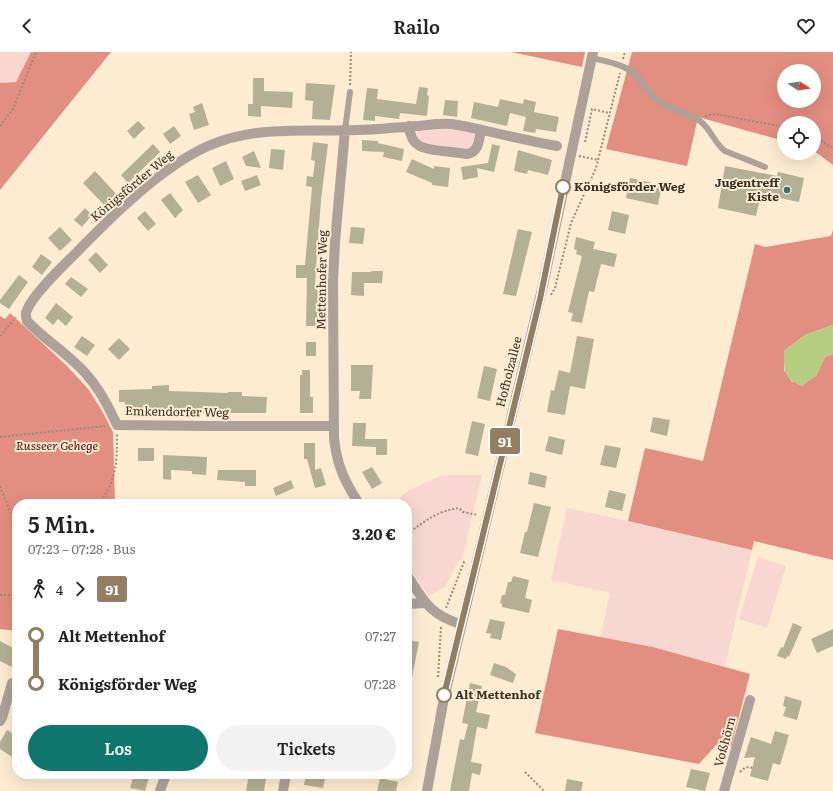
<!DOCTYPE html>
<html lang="de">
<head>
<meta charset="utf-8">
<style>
  :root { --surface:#fff; --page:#f2f2f2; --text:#222; --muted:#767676; --accent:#0f766e }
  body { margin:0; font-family:Literata,serif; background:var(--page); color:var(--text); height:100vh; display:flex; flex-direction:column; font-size:15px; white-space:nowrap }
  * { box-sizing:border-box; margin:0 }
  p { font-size:13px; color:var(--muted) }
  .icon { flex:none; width:22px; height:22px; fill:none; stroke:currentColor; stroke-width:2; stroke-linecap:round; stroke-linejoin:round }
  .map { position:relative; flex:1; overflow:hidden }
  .side { position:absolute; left:12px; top:447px; width:400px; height:280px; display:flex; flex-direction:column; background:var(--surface); border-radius:16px; box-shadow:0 4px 16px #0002 }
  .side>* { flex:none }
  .badge { padding:0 8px; border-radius:3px; font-size:14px; line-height:26px }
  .needle { width:26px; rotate:102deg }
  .tools { position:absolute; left:777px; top:12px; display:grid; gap:8px }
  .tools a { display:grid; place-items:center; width:44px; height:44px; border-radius:50%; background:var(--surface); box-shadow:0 4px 16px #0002; font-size:20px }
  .map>.badge { position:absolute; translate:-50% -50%; box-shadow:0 0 0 2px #fff }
  .legs { display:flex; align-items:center; gap:6px; height:44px; padding:0 16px; font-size:13px }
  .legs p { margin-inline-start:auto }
  .head { display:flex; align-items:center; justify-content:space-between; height:68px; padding:0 16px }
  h1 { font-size:22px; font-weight:600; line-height:30px }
  .primary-button { display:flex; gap:8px; margin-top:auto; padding:8px 16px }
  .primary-button a { flex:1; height:46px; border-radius:24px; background:var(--accent); color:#fff; font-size:16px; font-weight:600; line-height:46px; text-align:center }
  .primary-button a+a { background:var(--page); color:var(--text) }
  ul { padding:0 16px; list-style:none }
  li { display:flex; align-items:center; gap:14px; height:48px; font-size:15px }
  li i { display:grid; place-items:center; width:6px; height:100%; margin:0 5px; background:currentColor }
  li i::after { content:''; width:10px; height:10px; margin:-5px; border:3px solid; border-radius:50%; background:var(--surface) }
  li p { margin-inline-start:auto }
  li:first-child i { background:linear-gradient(#0000 50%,currentColor 0) }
  li:last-child i { background:linear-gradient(currentColor 50%,#0000 0) }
  header { display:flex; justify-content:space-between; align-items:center; height:52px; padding:0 16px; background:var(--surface); font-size:18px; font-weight:600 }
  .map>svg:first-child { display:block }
</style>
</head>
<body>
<header><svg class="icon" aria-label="back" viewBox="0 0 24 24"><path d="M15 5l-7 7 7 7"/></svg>Railo<svg class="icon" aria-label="heart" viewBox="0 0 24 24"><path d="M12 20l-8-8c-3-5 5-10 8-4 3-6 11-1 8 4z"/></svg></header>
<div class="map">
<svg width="833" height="739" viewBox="0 0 833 739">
  <rect width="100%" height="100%" fill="#fdebd2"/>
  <!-- green -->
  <path fill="#f8d7d1" d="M0,0H31L16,30L0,31Z
    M440,76L452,77L474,81L476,83L473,94L466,97L423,92L416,81L420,78Z
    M443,423H482L462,508H459L445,535L429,544L407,513V452H392L409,438Z
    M567,456L675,479L752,498L725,614L653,595L600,586L610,541L551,528Z
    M758,505L786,514L767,576L739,567Z"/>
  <!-- forest -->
  <path fill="#e28e81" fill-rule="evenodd" d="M31,0H111L0,138V31L16,30Z
    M511,0H585L582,15Z
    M632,0H833V113L814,99V71H784V89L698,65L687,114L606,97ZM784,19H814V49H784Z
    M833,178V273L805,283L784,299V318L792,330L816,324L825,305L833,302V508L754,489L752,498L628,469L645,396L703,409L755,192L765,195L831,184Z
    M10,261L66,313L89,338L102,359L113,380L115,452H17V579L0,577V264L5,267Z
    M558,577L653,595L750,622L731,695L716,693L699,712L535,681Z"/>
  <!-- water -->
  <path fill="#b5ce81" d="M833,273V302L825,305L816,324L802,334C783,327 784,318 784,299L805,283Z"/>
  <!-- building -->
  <path fill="#b4b095" d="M253,26H264V39L293,40L292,56L261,54V65L248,64V52H253Z
    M306,31L335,33L330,68L312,67L313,49L305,48Z
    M419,35L428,36L427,43L429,44L427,64L400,61L399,67L375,64V69L363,68L367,36L378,37L377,47L416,52Z
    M500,47L523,52L524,47L536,50L534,60L559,65L556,80L536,77L535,81L523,79L526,65L510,61L507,74L471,66L474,50L498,55Z
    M445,48L458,49L457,65L443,63Z
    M202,51L209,73L194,78L189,62L195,60L193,55Z
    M138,69L145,76L134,87L127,79Z
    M174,74L181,84L170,92L163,82Z
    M362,88L378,89V91L404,97L402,109L383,105L384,100L362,99Z
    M313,90L328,92L321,148L317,200L315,233H318L317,274H306L307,226H296V213H305L312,135L306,134L307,124L313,125L315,109L311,108Z
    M153,92L160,100L128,131L121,123Z
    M492,92L500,94L494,120L477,116L478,125L463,128L461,115L488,111Z
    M271,97L285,98L283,118L269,116Z
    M518,98L552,108L548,123L528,118L527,122L514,119Z
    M254,99L261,116L246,114L242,105Z
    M412,107L434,117V114L450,116L448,135L432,133V131L406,120Z
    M226,109L234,127L220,134L212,116Z
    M725,114L777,124L778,120L804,126L799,150L761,142L756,164L718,156Z
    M95,119L118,144L106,155L83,131Z
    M198,123L211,143L198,151L185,130Z
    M257,123L261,133L245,139L241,129Z
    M630,126L662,133L658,153L626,146Z
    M170,141L183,158L175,166L161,148Z
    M85,156L92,163L82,175L74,168Z
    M145,159L156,172L148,179L137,166Z
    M612,159L629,163L625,182L608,178Z
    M60,175L72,188L60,199L48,186Z
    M351,175L365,176L363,192L349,191Z
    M518,177L532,180L516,244L503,242Z
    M576,185L595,190L593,197L617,202L614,215L601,212L594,240L589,239L582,271L571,269L573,261L568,260L582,204L576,202L577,198L574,197Z
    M96,200L108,213L100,221L88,208Z
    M41,202L52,210L42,223L32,215Z
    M371,219H383L382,231H364V244L351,243L352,220H371Z
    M19,223L28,230L9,257L0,251V248Z
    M71,225L88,237L81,245L65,232Z
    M56,251L73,265L66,274L58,267L53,273L45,266Z
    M82,284L95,293L87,304L74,295Z
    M577,284L594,287L585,337L570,334L565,363L547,360L551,338L554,339L559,318L570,321Z
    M119,286L130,297L119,308L108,297Z
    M306,290H316V304H306Z
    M351,313H373L371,347H359L360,339H351Z
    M484,314L497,317L490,349L477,346Z
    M302,318H310V345H313V361H300V323H302Z
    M169,333V339L228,341V340H242V344L267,345L266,361H189V362H177V360H141V363H125V350H119V338L152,337V334Z
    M653,365L670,368L667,384L650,380Z
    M472,369L485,372L478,404L465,401Z
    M353,371H366L365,387H387V403H376V395L352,394Z
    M549,384L565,388L562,403L545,399Z
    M304,391H315V418L321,416L326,433L315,436L307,407H304Z
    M605,393L621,396L616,416L600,413Z
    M138,396H154V409H138Z
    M163,403L207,405L206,423L192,422V419L171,418V428L163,427Z
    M372,415L382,431L372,437L362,420Z
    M218,418H256V434H245V430L217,428Z
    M530,420L547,424L545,436L528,432Z
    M291,428L294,436L276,444L273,436Z
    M609,438L626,442L622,459L605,455Z
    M534,451L551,455L538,505L520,501L525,480H527Z
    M513,524L529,528L525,546L532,548L529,561L502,555V552L500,551L502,543H505L508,530H511Z
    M490,567L505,570L501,588L490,586L491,582L486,581Z
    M793,571L802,575L789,605L787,604L786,607L777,604L781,595L783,596Z
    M833,577V594L817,601L811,587Z
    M407,588L419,590L411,630L407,629Z
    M0,589L17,598V610L14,616L0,609Z
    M494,611L506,615L516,622L513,631L490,623Z
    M470,631L482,634L476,660L490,663L487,677L477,675L471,710L482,712L480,723L472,721L469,739H450L460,687L464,688L468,672L462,671Z
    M785,644L802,649L797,668L783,664L786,655L783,654Z
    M7,678L17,684V708L0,697V690Z
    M775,679L789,683L780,713L773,711L768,729L750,724L755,705L744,706L751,685L771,692Z
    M691,717L710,721L705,739L686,735Z
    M134,722H150L145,739L130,736Z
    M249,722H267L264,739H246Z
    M306,722H326L323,736L304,733Z
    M380,726L398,730L396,739H377Z
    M567,727L583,730L581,739H565Z"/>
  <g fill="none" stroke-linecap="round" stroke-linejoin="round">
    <!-- path -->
    <path stroke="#988c7a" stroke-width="2" stroke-dasharray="2 2" stroke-linecap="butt" d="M623,7L625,0
      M350,33L351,0
      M705,64L715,62L784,75
      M0,74L13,57L36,0
      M814,84L833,96
      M585,90L592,57L609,61
      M579,104L598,108
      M551,243L555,236L571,171L596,116L620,21
      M0,284L16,265
      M0,385L106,374
      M0,434L17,477
      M98,452C117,430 117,409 117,382
      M407,482C425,469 437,459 459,456L463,460L478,463
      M0,543H17
      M446,556L464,510L466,509
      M438,625L441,575
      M525,720L544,739
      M740,720C744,716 747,714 752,716"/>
    <!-- service -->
    <path stroke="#ada19a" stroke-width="6" d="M592,6C608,10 625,12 637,24C644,33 649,43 659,49C671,58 688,61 700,69C711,77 714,91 725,99L765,115
      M345,78L350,40"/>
    <!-- minor -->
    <path stroke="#ada19a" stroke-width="10" d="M409,74C411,96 424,97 442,99C451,100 459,101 467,102C479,100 479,88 481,78
      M345,78L335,190L333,229L334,386C337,414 344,428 359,452
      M333,374H211L117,373C106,349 94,327 74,310C59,296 41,284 27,269C26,265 25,262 27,258C34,241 62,215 75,202C111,165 161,115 208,94C256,73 306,80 357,78C377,78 398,75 418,74C429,73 440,71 452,72C465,74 478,77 491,80C513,85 535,90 557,94
      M407,523C424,549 429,562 460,572
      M407,552L426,551
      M0,669L2,666L12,631
      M160,739L166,722
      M283,739L286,722
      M724,739L750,648"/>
    <!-- tertiary -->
    <path stroke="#ada19a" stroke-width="10" d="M427,739L444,646L543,233L593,0"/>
  </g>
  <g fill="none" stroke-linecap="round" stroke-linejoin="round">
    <!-- line-1 casing -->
    <g stroke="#fff" stroke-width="9">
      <path id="line-1" d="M444,643L540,247L563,135"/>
    </g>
    <!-- line-1 -->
    <use href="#line-1" stroke="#947e62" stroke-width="6"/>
  </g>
  <!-- markers -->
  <g fill="#fff" stroke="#947e62" stroke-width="2">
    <circle cx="563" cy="135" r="7"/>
    <circle cx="444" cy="643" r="7"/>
  </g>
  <circle fill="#2b7473" stroke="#fdebd2" stroke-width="1.5" cx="787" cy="138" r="4"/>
  <g text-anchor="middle" stroke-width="4" stroke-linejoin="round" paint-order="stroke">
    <!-- poi labels -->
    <g font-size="12" font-weight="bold" fill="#363026" stroke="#fdebd2" text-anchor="end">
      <text x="779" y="135">Jugentreff<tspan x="779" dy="14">Kiste</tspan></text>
    </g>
    <!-- street labels -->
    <g font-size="12" fill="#363026" stroke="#fdebd2">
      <text transform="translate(132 134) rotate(-40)" y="4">Königsförder Weg</text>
      <text transform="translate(322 228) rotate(-89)" y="4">Mettenhofer Weg</text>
      <text transform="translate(509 320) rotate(-76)" y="4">Hofholzallee</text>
      <text transform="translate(177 360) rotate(1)" y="4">Emkendorfer Weg</text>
      <text transform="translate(725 690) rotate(-75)" y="4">Voßhörn</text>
    </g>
    <!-- stop labels -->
    <g font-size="12" font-weight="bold" fill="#363026" stroke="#fdebd2" text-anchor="start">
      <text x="574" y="139">Königsförder Weg</text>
      <text x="455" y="647">Alt Mettenhof</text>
    </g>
    <!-- park labels -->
    <g font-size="12" font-style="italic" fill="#520603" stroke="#fdebd2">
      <text x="57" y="398">Russeer Gehege</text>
    </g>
  </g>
</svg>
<div class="tools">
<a><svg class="needle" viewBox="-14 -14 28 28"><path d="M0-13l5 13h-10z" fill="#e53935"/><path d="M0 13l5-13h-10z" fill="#767676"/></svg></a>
<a><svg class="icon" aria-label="locate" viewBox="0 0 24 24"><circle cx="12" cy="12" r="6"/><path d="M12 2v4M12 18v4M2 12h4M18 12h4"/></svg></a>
</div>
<b class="badge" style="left:505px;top:389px;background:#947e62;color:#fff">91</b>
<section class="side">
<div class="head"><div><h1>5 Min.</h1><p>07:23 – 07:28 · Bus</p></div><b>3.20 €</b></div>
<div class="legs"><svg class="icon" aria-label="walk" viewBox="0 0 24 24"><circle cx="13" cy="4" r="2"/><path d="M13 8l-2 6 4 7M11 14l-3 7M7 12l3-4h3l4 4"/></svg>4<svg class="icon" aria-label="forward" viewBox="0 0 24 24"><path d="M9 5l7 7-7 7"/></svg><b class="badge" style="background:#947e62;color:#fff">91</b></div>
<ul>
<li><i style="color:#947e62"></i><b>Alt Mettenhof</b><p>07:27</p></li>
<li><i style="color:#947e62"></i><b>Königsförder Weg</b><p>07:28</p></li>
</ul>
<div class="primary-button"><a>Los</a><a>Tickets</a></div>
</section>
</div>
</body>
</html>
